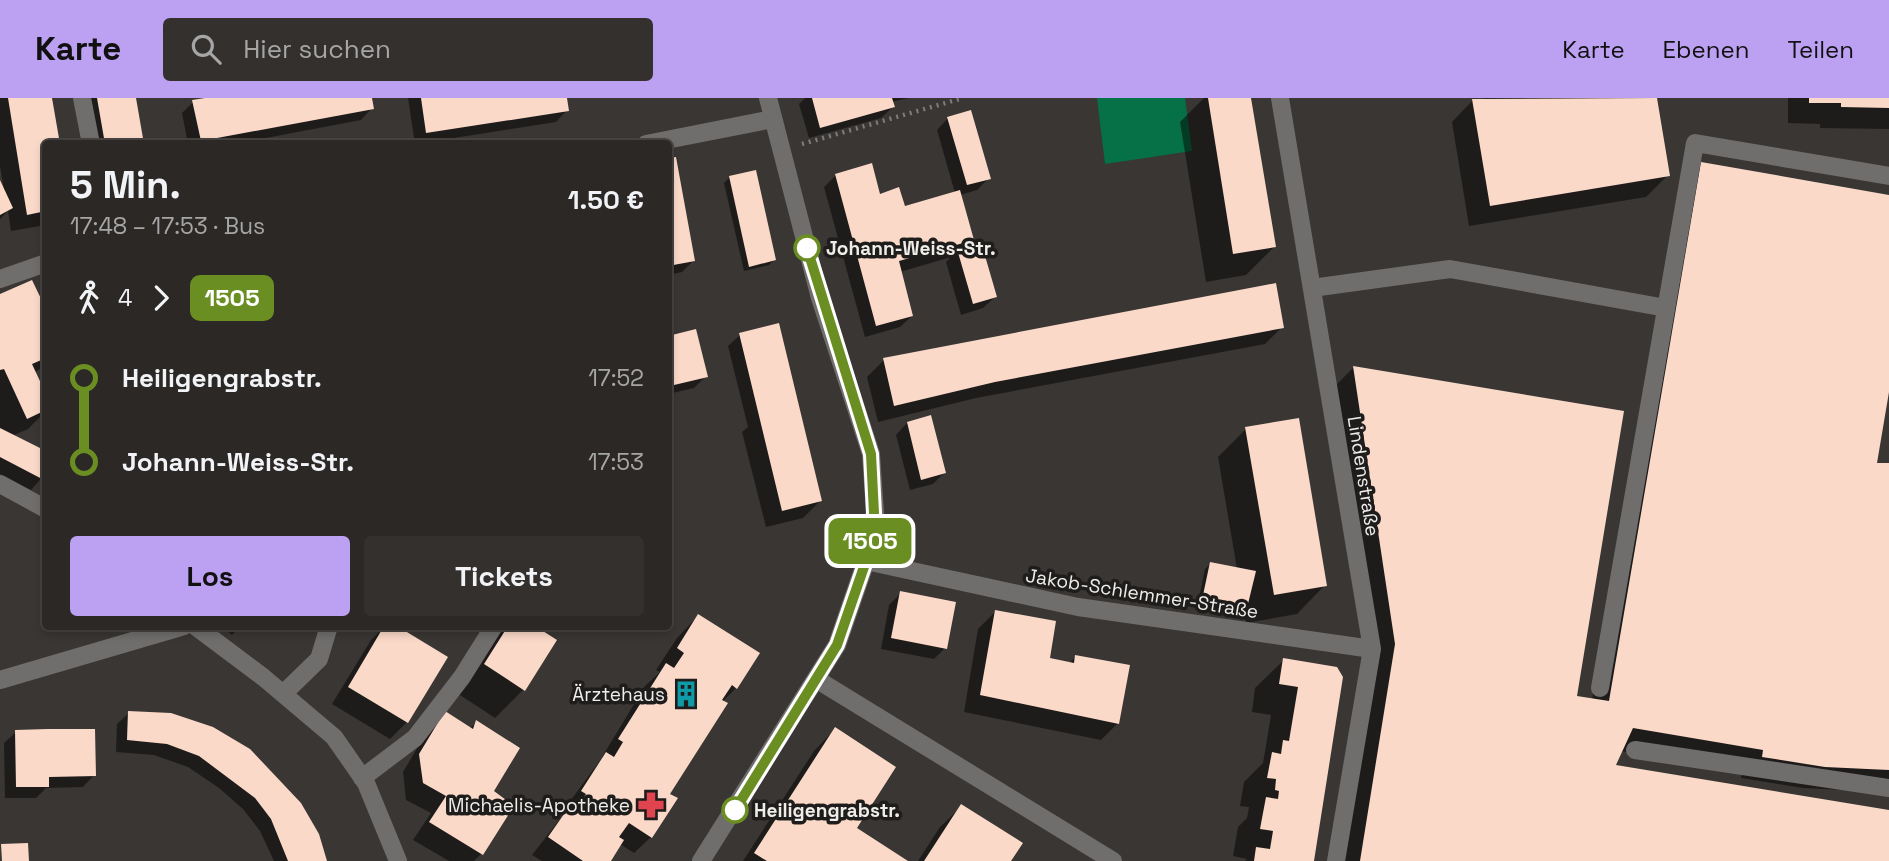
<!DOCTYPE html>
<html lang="de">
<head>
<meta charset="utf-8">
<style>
  :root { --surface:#2b2826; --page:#33302e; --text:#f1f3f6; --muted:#a6a6a7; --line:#474443; --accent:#bca0f2 }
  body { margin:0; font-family:"Space Grotesk",sans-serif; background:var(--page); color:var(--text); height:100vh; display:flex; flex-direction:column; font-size:26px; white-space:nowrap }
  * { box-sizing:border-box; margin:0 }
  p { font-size:23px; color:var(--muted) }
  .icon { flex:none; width:38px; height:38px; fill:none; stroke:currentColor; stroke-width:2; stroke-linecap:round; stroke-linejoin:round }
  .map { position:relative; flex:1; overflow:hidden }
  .side { position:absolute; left:42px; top:42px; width:630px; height:490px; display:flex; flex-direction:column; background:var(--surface); border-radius:7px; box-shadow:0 4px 10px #0003,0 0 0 2px var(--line) }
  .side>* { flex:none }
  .badge { padding:0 14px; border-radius:10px; font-size:24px; line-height:46px }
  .map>.badge { position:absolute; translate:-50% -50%; box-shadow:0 0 0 4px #fff }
  .legs { display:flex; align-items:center; gap:10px; height:77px; padding:0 28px; font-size:23px }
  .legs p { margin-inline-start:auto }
  .head { display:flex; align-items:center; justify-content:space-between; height:119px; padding:0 28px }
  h1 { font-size:38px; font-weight:700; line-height:52px }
  .action { display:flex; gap:14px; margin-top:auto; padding:14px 28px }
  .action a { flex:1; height:80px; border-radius:7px; background:var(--accent); color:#111; font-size:28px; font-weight:700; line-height:80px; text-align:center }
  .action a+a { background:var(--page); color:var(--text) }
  ul { padding:0 28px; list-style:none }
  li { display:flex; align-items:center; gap:24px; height:84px; font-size:26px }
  li i { display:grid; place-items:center; width:10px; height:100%; margin:0 9px; background:currentColor }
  li i::after { content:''; width:18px; height:18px; margin:-9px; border:5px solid; border-radius:50%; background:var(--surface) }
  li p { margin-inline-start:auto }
  li:first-child i { background:linear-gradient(#0000 50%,currentColor 0) }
  li:last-child i { background:linear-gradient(currentColor 50%,#0000 0) }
  header { display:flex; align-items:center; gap:42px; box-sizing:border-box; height:98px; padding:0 35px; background:var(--accent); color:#111 }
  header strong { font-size:33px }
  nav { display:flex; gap:38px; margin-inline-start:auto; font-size:24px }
  .search { width:490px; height:63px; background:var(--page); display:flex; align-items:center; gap:18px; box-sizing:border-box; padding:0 24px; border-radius:7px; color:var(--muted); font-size:26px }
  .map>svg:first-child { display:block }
</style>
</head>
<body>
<header>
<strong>Karte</strong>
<div class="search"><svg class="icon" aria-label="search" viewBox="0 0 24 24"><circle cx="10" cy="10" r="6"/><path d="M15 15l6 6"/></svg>Hier suchen</div>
<nav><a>Karte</a><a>Ebenen</a><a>Teilen</a></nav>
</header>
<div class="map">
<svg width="1889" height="763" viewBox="0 0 1889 763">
  <rect width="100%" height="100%" fill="#393633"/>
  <!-- green -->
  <path fill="#067047" d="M1097,0H1185L1192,53L1105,66Z"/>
  <!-- shadow -->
  <path fill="#0007" d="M0,0H51L46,46V127L11,133L8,113L0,121V86L4,92L0,68Z
    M85,0H135L143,46H93Z
    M217,0H370L372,10L361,22L234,46H188L182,15L193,4Z
    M408,0H565L567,12L556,24L415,46Z
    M805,0H909L891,4L893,9L881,20L809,40L799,6Z
    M1204,0H1250L1274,149L1246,177L1206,184L1180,24Z
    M1487,0H1655L1668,77L1646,99L1469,128L1452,24L1473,2Z
    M1788,0H1889V31L1820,30V26L1788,25Z
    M948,20L989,80L977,92L960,97L972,141L962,151L995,199L983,210L961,217L946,164L951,159L900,174L912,218L900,229L865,239L824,89L836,77L903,110L955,95L937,32Z
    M668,62L693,163L682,174L668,177Z
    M1701,66L1889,98V283L1875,366L1889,367V694L1803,690L1741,680L1742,674L1621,653L1613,669L1889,713V763H1343L1374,568L1332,291L1354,269L1575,600L1592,602L1680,88Z
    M729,80L774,162L769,167L744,173L724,85Z
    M0,198L46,215V267L34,275L46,300V313L28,331L12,338L46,355V375L31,392L0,376Z
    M1282,229L1265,246L976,300L878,324L867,279L884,262Z
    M740,237L820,403L803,420L766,429L742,334L748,329L728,248Z
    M668,240L706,278L694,290L668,296Z
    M907,325L944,375L933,386L910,392L896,337Z
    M1246,331L1325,487L1297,516L1246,525L1244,511L1240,515L1198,507L1199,503L1243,511V508L1199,500L1205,471L1210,466L1237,471L1218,359Z
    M901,495L945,550L934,561L881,551L889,507Z
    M995,514L1048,562L1069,566L1075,559L1118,625L1101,642L964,614L978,531Z
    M698,518L736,590L722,604L668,696L651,739L634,755L620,746L608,763H542L532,757L567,712L565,710L599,664L645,588L660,574L656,572L677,540Z
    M221,528H240L232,537Z
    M385,528L407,624L390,641L332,606L371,542Z
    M506,528H532L523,592L495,620L457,595L488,546Z
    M1284,562L1336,571L1312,763H1245L1247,761L1233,758L1238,729L1247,720L1249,709L1240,708L1244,684L1263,665L1271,617L1252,614L1255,590Z
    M129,615L249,653L300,705L325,763H274L260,733L243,711L219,690L188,669L154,657L116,654L117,626Z
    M445,616L469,631L477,624L482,755L474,763H449L413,742L431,715L406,702L403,674L428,632Z
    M835,631L855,730L905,763H743L814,653Z
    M16,634L94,677L83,689L46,690L36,700H5L4,645Z
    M962,708L1009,763H918L940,729Z"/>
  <!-- building -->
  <path fill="#fbd9c8" d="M8,0H52L60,46H46V113L27,117Z
    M97,0H136L144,46H105Z
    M205,0H372L374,11L201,43L192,2Z
    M421,0H567L569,13L426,35Z
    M812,0H892L895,9L820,30Z
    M1208,0H1251L1276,149L1233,156Z
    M1657,0L1670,78L1490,108L1472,1Z
    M1809,0H1889V10L1841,9V5H1809Z
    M971,12L991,81L967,87L947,19Z
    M676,59L695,163L668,168V60Z
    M1701,64L1889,97V294L1877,365H1889V672L1825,669L1762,659L1763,652L1633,630L1616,667L1889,712V763H1360L1395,546L1353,268L1624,313L1577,598L1609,603Z
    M872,65L880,96L899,89L905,108L960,92L974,142L899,163L913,218L876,228L835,76Z
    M756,72L776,162L749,169L729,78Z
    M0,82L13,110L0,117Z
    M981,144L997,199L973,206L957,151Z
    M32,182L46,211V260L32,266L46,296V312L27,321L4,271L0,272V196Z
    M1276,185L1284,230L995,284L894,308L883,260Z
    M779,225L822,403L782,413L739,235Z
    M696,231L708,279L674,287L668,266V238Z
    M931,317L946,375L921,382L907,324Z
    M1299,320L1327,488L1274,497L1245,329Z
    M0,330L46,353L44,382L0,359Z
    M1210,464L1256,473L1247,510L1202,502Z
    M900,493L956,504L947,551L891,540Z
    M995,512L1056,523L1050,560L1074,565L1075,557L1130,567L1119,626L980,597Z
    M698,516L760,555L737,591L732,587L722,602L728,605L670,696L678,700L652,740L629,725L619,739L624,742L611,763H583L548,739L571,706L577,709L586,696L581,693L606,654L614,659L623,644L618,641L666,565L674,570L684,555L677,550Z
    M384,528H397L448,559L408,625L348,589Z
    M508,528H535L557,542L525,593L484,566Z
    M1283,560L1337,569L1343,579L1314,763H1254L1256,749L1270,751L1273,733L1260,731L1266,699L1278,701L1279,693L1275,692L1276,681L1267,680L1272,654L1281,656L1283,642L1289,643L1298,589L1279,586Z
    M128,613L171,615L213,629L250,651L301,705L319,736L327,763H288L271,721L255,700L199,658L167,646L127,642Z
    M445,613L473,631L476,622L520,650L494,693L514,708L483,757L429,724L446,698L423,685L419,656Z
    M835,629L896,669L857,730L908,763H767L754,755Z
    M48,631H95L96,678L49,679V689H16L15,632Z
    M961,706L1023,745L1011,763H924Z
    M28,745L29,763H2L1,746Z"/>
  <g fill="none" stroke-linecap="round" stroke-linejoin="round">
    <!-- path -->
    <path stroke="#7f7c79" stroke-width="4.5" stroke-dasharray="2 5" stroke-linecap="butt" d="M802,46L963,0"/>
    <!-- minor -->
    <path stroke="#706e6d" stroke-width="18" d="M82,0L91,46
      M1280,0L1372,551L1336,763
      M646,46L773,21
      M0,181L46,165
      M1312,190L1450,171L1666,210
      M0,386L46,411
      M866,463L1078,509L1372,551
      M195,528L263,579L334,639L366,685L398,763
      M816,581L1113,763
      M0,582L184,528
      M1600,590L1695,45L1889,78
      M283,596L319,561L329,528
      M1635,652L1889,690
      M362,680L415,640L462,579L494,528
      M701,763L837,547L866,463L875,415L871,356L820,200L768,0"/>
  </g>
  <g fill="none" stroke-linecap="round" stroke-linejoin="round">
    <!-- line-1 casing -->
    <g stroke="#fff" stroke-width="16">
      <path id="line-1" d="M735,712L837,547L866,463L874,415L871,356L807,150"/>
    </g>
    <!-- line-1 -->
    <use href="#line-1" stroke="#6b8e23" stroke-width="10"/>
  </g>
  <!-- icons -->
  <defs>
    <g id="building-bare" transform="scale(2.1)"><path d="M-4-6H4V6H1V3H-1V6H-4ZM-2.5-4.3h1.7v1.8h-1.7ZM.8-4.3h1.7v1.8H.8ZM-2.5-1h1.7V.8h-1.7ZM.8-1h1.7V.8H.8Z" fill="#0f9aa8" stroke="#1f1d1c" stroke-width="2.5" paint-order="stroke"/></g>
    <g id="pharmacy-bare" transform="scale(2.1)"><path d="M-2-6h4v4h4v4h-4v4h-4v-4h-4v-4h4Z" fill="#e0444e" stroke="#1f1d1c" stroke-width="2.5" paint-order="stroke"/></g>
  </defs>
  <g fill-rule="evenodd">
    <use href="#building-bare" x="686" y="596"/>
    <use href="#pharmacy-bare" x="651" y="707"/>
  </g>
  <!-- markers -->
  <g fill="#fff" stroke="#6b8e23" stroke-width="3.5">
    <circle cx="807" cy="150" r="12"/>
    <circle cx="735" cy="712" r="12"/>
  </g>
  <g text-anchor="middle" stroke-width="7" stroke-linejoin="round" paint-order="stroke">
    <!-- stop labels -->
    <g font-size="19" font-weight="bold" fill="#efedea" stroke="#1f1d1c" text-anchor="start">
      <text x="826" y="157">Johann-Weiss-Str.</text>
      <text x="754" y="719">Heiligengrabstr.</text>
    </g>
    <!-- street labels -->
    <g font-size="19" fill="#efedea" stroke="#1f1d1c">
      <text transform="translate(1364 378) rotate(81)" y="7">Lindenstraße</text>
      <text transform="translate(1142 495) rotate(9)" y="7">Jakob-Schlemmer-Straße</text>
    </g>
    <!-- poi labels -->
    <g font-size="19" fill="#efedea" stroke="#1f1d1c" text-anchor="end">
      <text x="665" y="603">Ärztehaus</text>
      <text x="630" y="714">Michaelis-Apotheke</text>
    </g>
  </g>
</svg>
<b class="badge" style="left:870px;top:443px;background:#6b8e23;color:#fff">1505</b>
<section class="side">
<div class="head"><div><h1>5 Min.</h1><p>17:48 – 17:53 · Bus</p></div><b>1.50 €</b></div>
<div class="legs"><svg class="icon" aria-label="walk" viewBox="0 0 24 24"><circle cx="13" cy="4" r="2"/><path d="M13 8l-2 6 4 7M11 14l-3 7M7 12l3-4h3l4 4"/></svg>4<svg class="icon" aria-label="forward" viewBox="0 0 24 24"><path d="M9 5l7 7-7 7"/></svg><b class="badge" style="background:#6b8e23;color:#fff">1505</b></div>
<ul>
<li><i style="color:#6b8e23"></i><b>Heiligengrabstr.</b><p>17:52</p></li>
<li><i style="color:#6b8e23"></i><b>Johann-Weiss-Str.</b><p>17:53</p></li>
</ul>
<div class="action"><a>Los</a><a>Tickets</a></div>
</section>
</div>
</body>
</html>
